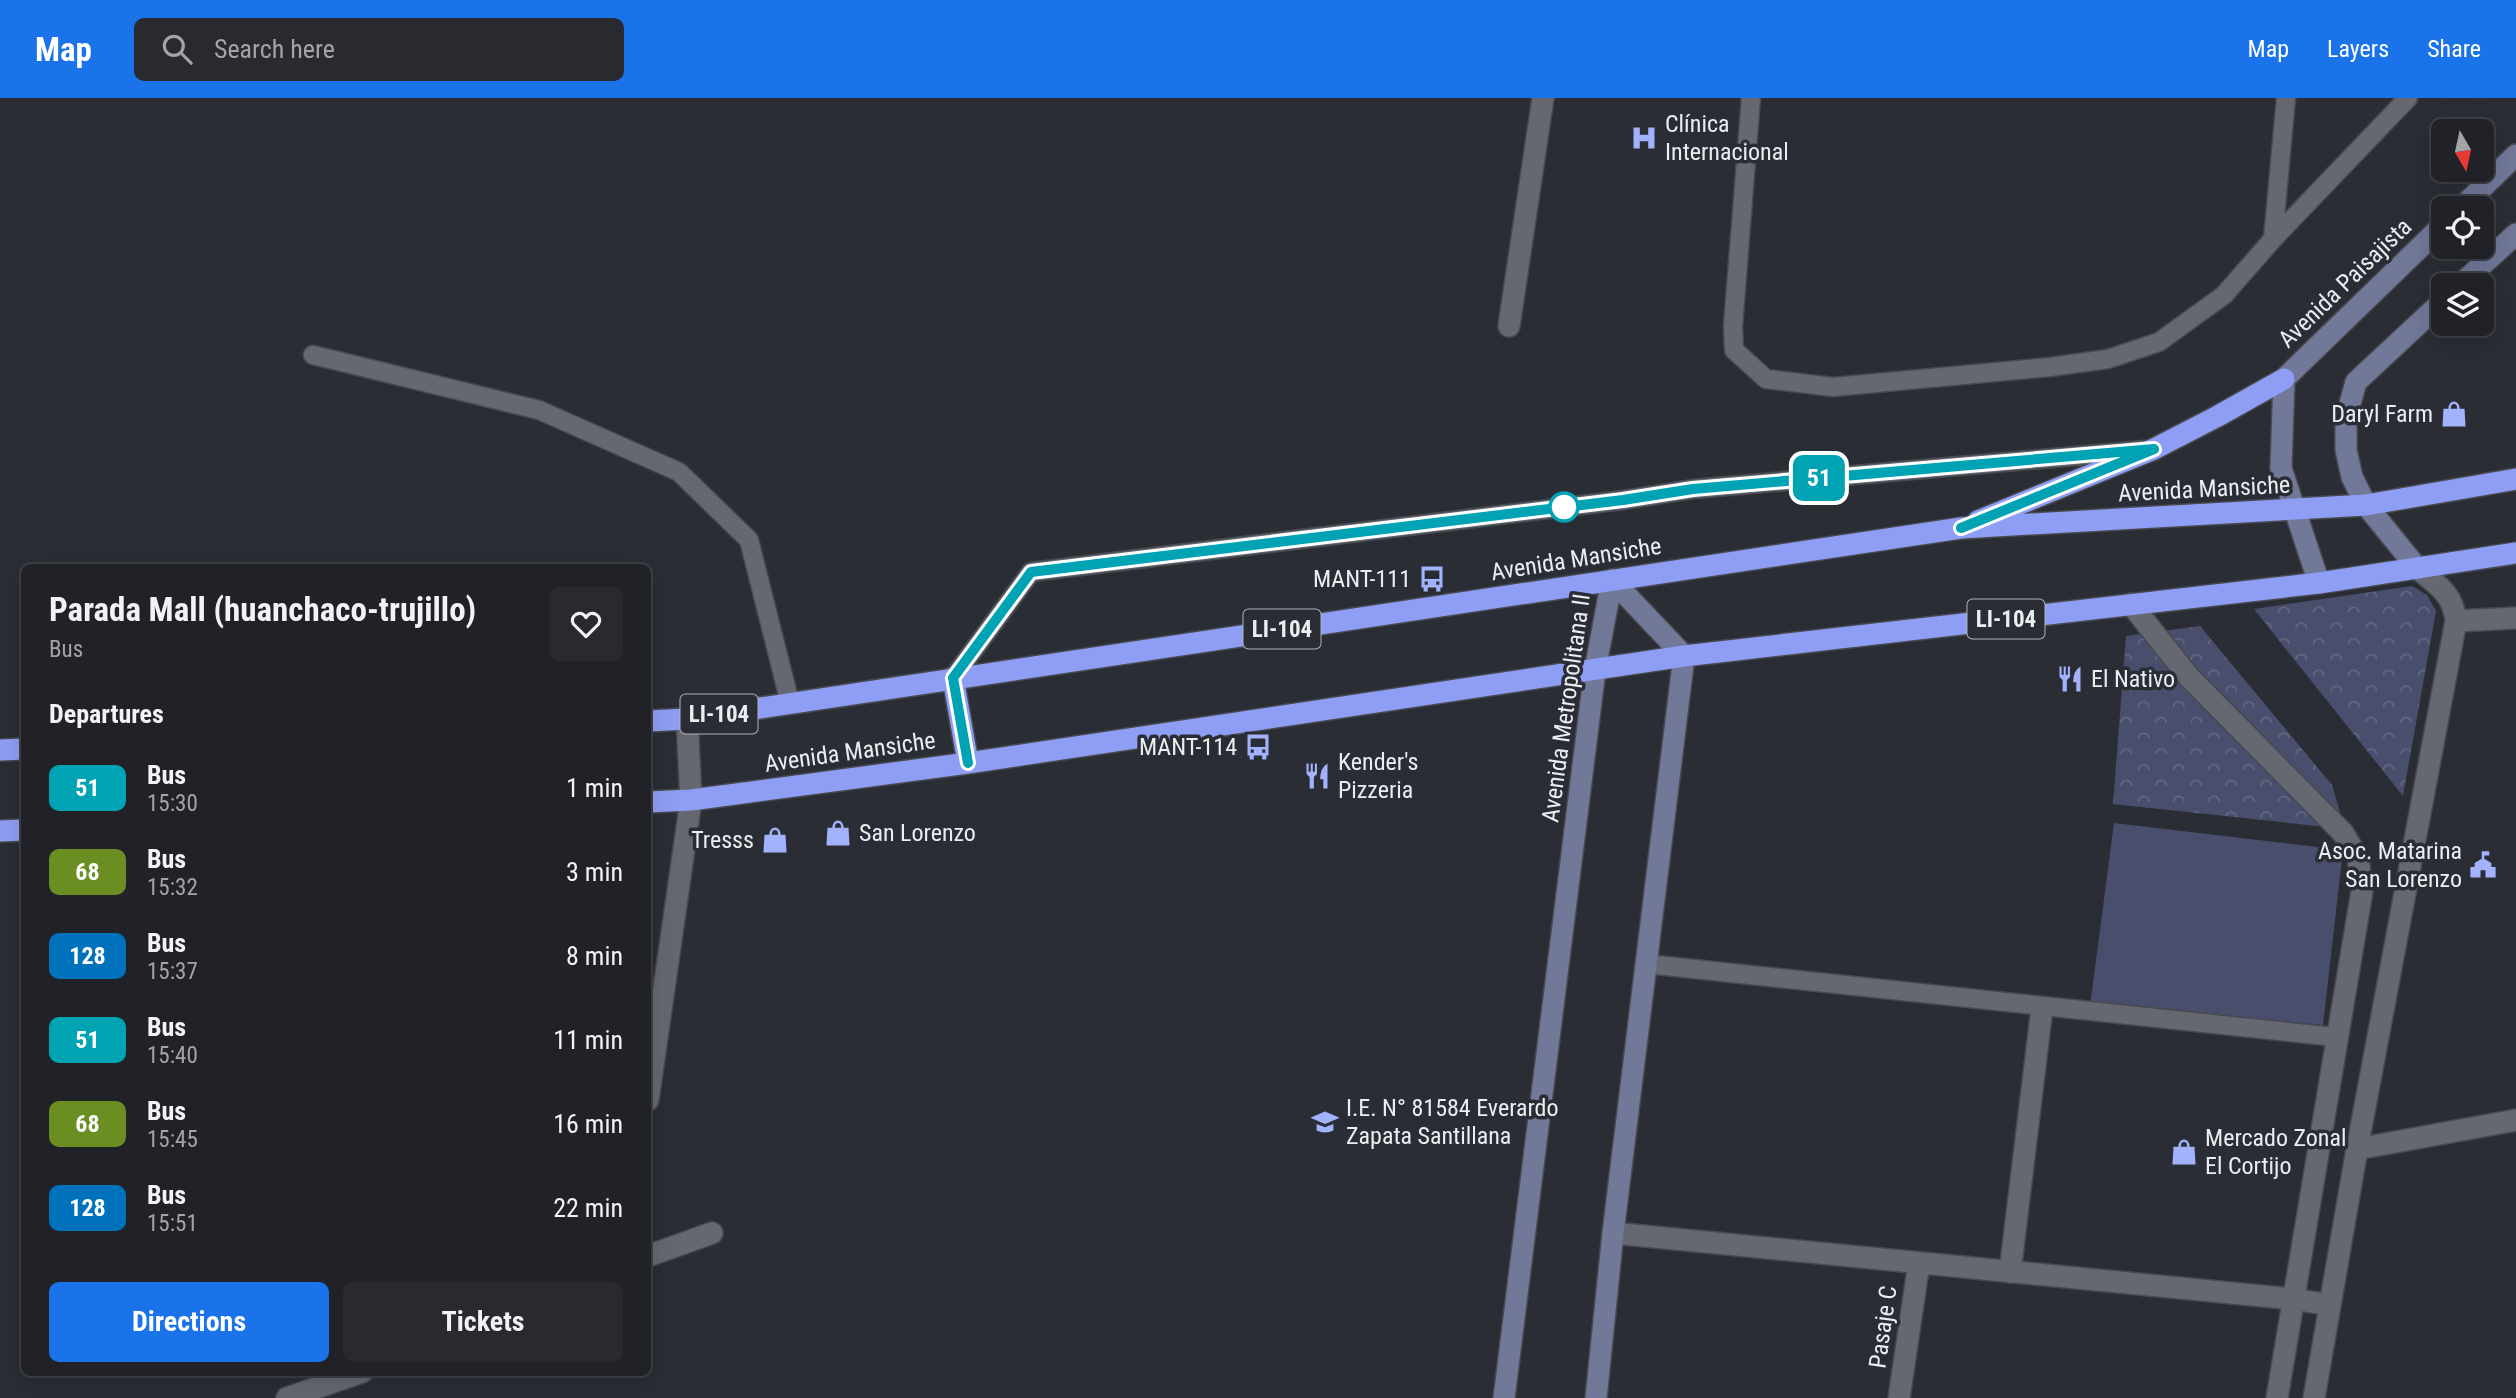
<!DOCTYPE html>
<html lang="en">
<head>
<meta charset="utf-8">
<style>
  :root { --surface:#202228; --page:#282a30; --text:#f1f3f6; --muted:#a2a4a8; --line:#3d3f45; --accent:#1a73e8 }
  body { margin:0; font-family:"Roboto Condensed",sans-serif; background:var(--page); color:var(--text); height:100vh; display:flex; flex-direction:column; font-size:26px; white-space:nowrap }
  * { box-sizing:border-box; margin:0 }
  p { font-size:23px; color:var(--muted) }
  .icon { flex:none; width:38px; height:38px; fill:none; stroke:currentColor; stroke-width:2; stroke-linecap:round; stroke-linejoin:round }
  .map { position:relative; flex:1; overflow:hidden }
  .sheet { position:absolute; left:21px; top:466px; width:630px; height:812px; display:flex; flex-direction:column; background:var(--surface); border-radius:10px; box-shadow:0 7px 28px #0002,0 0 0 2px var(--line) }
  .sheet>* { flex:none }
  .badge { padding:0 14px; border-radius:10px; font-size:24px; line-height:46px }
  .needle { width:46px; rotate:171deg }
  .fabs { position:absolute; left:2431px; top:21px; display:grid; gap:14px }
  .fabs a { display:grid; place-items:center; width:63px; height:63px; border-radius:10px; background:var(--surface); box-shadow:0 7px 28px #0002,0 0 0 2px var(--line); font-size:35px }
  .map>.badge { position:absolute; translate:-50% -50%; box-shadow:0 0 0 4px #fff }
  h2 { padding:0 28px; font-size:26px; line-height:63px }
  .round { display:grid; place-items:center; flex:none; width:74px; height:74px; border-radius:10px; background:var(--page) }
  .head { display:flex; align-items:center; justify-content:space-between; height:119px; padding:0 28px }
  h1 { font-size:33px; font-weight:700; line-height:52px }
  .primary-button { display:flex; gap:14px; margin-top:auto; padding:14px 28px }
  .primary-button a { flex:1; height:80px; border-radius:10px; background:var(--accent); color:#fff; font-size:28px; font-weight:700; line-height:80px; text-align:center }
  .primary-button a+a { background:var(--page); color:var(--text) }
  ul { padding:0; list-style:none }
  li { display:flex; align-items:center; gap:21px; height:84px; padding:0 28px }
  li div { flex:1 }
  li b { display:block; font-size:26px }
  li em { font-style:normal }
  li .badge { min-width:77px; font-weight:700; text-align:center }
  header { display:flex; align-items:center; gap:42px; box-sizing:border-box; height:98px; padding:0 35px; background:var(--accent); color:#fff }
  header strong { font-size:33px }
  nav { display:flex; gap:38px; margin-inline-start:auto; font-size:24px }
  .search { width:490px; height:63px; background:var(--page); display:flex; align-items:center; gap:18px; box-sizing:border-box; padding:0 24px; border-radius:10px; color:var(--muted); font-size:26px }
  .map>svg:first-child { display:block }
</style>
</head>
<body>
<header>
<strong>Map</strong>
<div class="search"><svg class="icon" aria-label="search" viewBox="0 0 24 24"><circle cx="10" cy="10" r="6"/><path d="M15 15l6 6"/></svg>Search here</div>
<nav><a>Map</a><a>Layers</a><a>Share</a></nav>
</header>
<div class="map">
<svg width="2516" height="1300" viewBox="0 0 2516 1300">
  <defs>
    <pattern id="park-crowns" width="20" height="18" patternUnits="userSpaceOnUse" patternTransform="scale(1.75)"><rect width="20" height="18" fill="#484e6c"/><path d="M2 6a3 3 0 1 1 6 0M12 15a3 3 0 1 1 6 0" fill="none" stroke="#636881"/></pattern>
  </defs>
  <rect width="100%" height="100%" fill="#2b2d35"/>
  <!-- park -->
  <path fill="url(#park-crowns)" d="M2412,488L2427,497L2436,513L2403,698L2254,511Z
    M2200,528L2332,687L2345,731L2113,706L2126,538Z"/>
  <!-- garden -->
  <path fill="#484e6c" d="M2114,725L2343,752L2323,927L2090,908Z"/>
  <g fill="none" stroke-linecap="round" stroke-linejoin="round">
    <!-- lane casing -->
    <g stroke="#484950" stroke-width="21">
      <path id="lane" d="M1751,0L1733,228L1734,252L1766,281L1833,289L2050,269L2108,261L2159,244L2224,197L2273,141L2286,0
        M2273,141L2408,0
        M313,257L539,312L679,374L749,442L790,605
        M953,580L1031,474L1623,402L1693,391L2144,352
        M1647,866L2336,939"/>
    </g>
    <!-- street casing -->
    <g stroke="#484950" stroke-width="24">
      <path id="street" d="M1509,228L1543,0
        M2131,506L2189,579L2343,735L2358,760L2362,793L2277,1300
        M2456,523L2516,520
        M648,1002L691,702L687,621
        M2357,1051L2516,1022
        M1613,1135L2293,1201L2330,1207
        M648,1158L712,1135
        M2010,1174L2042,910
        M287,1300L362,1274
        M1899,1300L1919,1165
        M2314,1300L2357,1051L2456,523C2453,496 2438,487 2418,471"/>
    </g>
    <!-- secondary casing -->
    <g stroke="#484950" stroke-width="24">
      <path id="secondary" d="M2461,110L2516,57
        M2460,187L2516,136
        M2418,471L2366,407L2352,379L2346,352V320L2356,284L2443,203
        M2319,485L2281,370L2284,281L2443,127
        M1504,1300L1595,572L1612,482
        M1596,1300L1613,1135L1684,558L1612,482"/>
    </g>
    <!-- highway casing -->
    <g stroke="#484950" stroke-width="24">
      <path id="highway" d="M1978,423L2154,351L2218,318L2284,281
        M953,580L968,665
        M648,623L687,621L1961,430L2366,407L2516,381
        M0,652L24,651
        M648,704L691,702L968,665L1684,558L2319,485L2516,455
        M0,733L24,732"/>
    </g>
    <!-- lane -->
    <use href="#lane" stroke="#656871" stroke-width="18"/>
    <!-- street -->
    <use href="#street" stroke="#656871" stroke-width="21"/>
    <!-- secondary -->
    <use href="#secondary" stroke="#717898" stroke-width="21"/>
    <!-- highway -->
    <use href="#highway" stroke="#8e9ef4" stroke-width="21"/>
  </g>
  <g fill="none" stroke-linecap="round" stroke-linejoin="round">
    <!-- line casing -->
    <g stroke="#fff" stroke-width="16">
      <path id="line" d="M968,665L953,580L1031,474L1623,402L1693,391L2154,351L1961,430"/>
    </g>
    <!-- line -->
    <use href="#line" stroke="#00a3b4" stroke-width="10"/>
  </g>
  <!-- icons -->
  <defs>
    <g id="hospital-bare" transform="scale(2.1)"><path d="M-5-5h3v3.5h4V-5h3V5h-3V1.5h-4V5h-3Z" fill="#a3b2fd" stroke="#2b2d35" stroke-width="2.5" paint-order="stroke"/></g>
    <g id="shop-bare" transform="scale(2.1)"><path d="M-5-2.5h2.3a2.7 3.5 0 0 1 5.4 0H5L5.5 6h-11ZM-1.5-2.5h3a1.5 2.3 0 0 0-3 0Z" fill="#a3b2fd" stroke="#2b2d35" stroke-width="2.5" paint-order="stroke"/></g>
    <g id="bus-bare" transform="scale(2.1)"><path d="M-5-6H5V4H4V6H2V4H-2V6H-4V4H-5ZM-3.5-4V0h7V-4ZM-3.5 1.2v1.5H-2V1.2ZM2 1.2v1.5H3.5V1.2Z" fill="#a3b2fd" stroke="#2b2d35" stroke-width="2.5" paint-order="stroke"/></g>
    <g id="restaurant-bare" transform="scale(2.1)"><path d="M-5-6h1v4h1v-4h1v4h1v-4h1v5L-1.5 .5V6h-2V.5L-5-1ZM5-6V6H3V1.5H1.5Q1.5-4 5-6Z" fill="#a3b2fd" stroke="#2b2d35" stroke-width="2.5" paint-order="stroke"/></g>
    <g id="civic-bare" transform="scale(2.1)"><path d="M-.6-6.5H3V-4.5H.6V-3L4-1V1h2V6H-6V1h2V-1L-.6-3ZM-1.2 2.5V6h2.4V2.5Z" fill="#a3b2fd" stroke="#2b2d35" stroke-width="2.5" paint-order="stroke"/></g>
    <g id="school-bare" transform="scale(2.1)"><path d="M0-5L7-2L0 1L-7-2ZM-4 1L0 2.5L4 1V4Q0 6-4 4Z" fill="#a3b2fd" stroke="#2b2d35" stroke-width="2.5" paint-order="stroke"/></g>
  </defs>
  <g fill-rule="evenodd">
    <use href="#hospital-bare" x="1644" y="40"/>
    <use href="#shop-bare" x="2454" y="316"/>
    <use href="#bus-bare" x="1432" y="481"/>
    <use href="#restaurant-bare" x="2070" y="581"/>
    <use href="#bus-bare" x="1258" y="649"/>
    <use href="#restaurant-bare" x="1317" y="678"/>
    <use href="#shop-bare" x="838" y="735"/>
    <use href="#shop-bare" x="775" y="742"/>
    <use href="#civic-bare" x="2483" y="767"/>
    <use href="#school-bare" x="1325" y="1024"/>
    <use href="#shop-bare" x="2184" y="1054"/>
  </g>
  <!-- markers -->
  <circle fill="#fff" stroke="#00a3b4" stroke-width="3.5" cx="1564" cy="409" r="14"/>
  <g text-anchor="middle" stroke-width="7" stroke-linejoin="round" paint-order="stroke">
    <!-- shield labels -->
    <g fill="#2b2d35" stroke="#b1b3b9" stroke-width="2">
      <rect x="1967.5" y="501.5" width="77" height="39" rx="5"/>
      <rect x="1243.5" y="511.5" width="77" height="39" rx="5"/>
      <rect x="680.5" y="596.5" width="77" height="39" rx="5"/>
    </g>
    <g font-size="23" font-weight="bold" fill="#ebedf2">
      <text x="2006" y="529">LI-104</text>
      <text x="1282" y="539">LI-104</text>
      <text x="719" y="624">LI-104</text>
    </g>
    <!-- poi labels -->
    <g font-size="24" fill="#ebedf2" stroke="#2b2d35" text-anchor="start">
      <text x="1665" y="34">Clínica<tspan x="1665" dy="28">Internacional</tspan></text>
      <text x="2433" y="324" text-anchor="end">Daryl Farm</text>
      <text x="1411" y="489" text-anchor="end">MANT-111</text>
      <text x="2091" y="589">El Nativo</text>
      <text x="1237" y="657" text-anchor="end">MANT-114</text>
      <text x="1338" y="672">Kender's<tspan x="1338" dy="28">Pizzeria</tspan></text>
      <text x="859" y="743">San Lorenzo</text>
      <text x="754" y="750" text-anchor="end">Tresss</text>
      <text x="2462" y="761" text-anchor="end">Asoc. Matarina<tspan x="2462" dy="28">San Lorenzo</tspan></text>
      <text x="1346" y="1018">I.E. N° 81584 Everardo<tspan x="1346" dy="28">Zapata Santillana</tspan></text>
      <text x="2205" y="1048">Mercado Zonal<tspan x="2205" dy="28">El Cortijo</tspan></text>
    </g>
    <!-- street labels -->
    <g font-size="24" fill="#ebedf2" stroke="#2b2d35">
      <text transform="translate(2345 185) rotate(-44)" y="8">Avenida Paisajista</text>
      <text transform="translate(2204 391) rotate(-3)" y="8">Avenida Mansiche</text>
      <text transform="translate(1576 461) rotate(-9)" y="8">Avenida Mansiche</text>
      <text transform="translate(1566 610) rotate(-82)" y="8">Avenida Metropolitana II</text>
      <text transform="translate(850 654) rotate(-8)" y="8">Avenida Mansiche</text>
      <text transform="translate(1883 1229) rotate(-82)" y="8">Pasaje C</text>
    </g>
  </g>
</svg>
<div class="fabs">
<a><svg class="needle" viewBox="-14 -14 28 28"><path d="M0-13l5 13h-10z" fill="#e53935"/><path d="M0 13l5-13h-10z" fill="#a2a4a8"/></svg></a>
<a><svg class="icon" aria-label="locate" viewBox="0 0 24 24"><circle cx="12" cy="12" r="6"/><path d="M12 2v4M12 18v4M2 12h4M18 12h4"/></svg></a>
<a><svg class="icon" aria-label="layers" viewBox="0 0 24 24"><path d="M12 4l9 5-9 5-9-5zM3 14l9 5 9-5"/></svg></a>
</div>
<b class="badge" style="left:1819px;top:380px;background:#00a3b4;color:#fff">51</b>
<section class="sheet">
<div class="head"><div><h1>Parada Mall (huanchaco-trujillo)</h1><p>Bus</p></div><a class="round"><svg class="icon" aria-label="heart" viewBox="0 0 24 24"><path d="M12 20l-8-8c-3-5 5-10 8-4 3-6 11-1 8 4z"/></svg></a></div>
<h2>Departures</h2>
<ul>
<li><span class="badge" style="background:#00a3b4;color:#fff">51</span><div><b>Bus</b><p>15:30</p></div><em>1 min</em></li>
<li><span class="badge" style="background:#6b8e23;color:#fff">68</span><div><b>Bus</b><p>15:32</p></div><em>3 min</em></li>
<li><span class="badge" style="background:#0072bc;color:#fff">128</span><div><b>Bus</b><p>15:37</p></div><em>8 min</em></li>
<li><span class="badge" style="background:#00a3b4;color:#fff">51</span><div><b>Bus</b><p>15:40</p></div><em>11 min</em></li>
<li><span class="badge" style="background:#6b8e23;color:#fff">68</span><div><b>Bus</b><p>15:45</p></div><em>16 min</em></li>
<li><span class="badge" style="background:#0072bc;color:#fff">128</span><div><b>Bus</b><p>15:51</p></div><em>22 min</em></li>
</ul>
<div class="primary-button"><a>Directions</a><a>Tickets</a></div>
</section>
</div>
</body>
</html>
